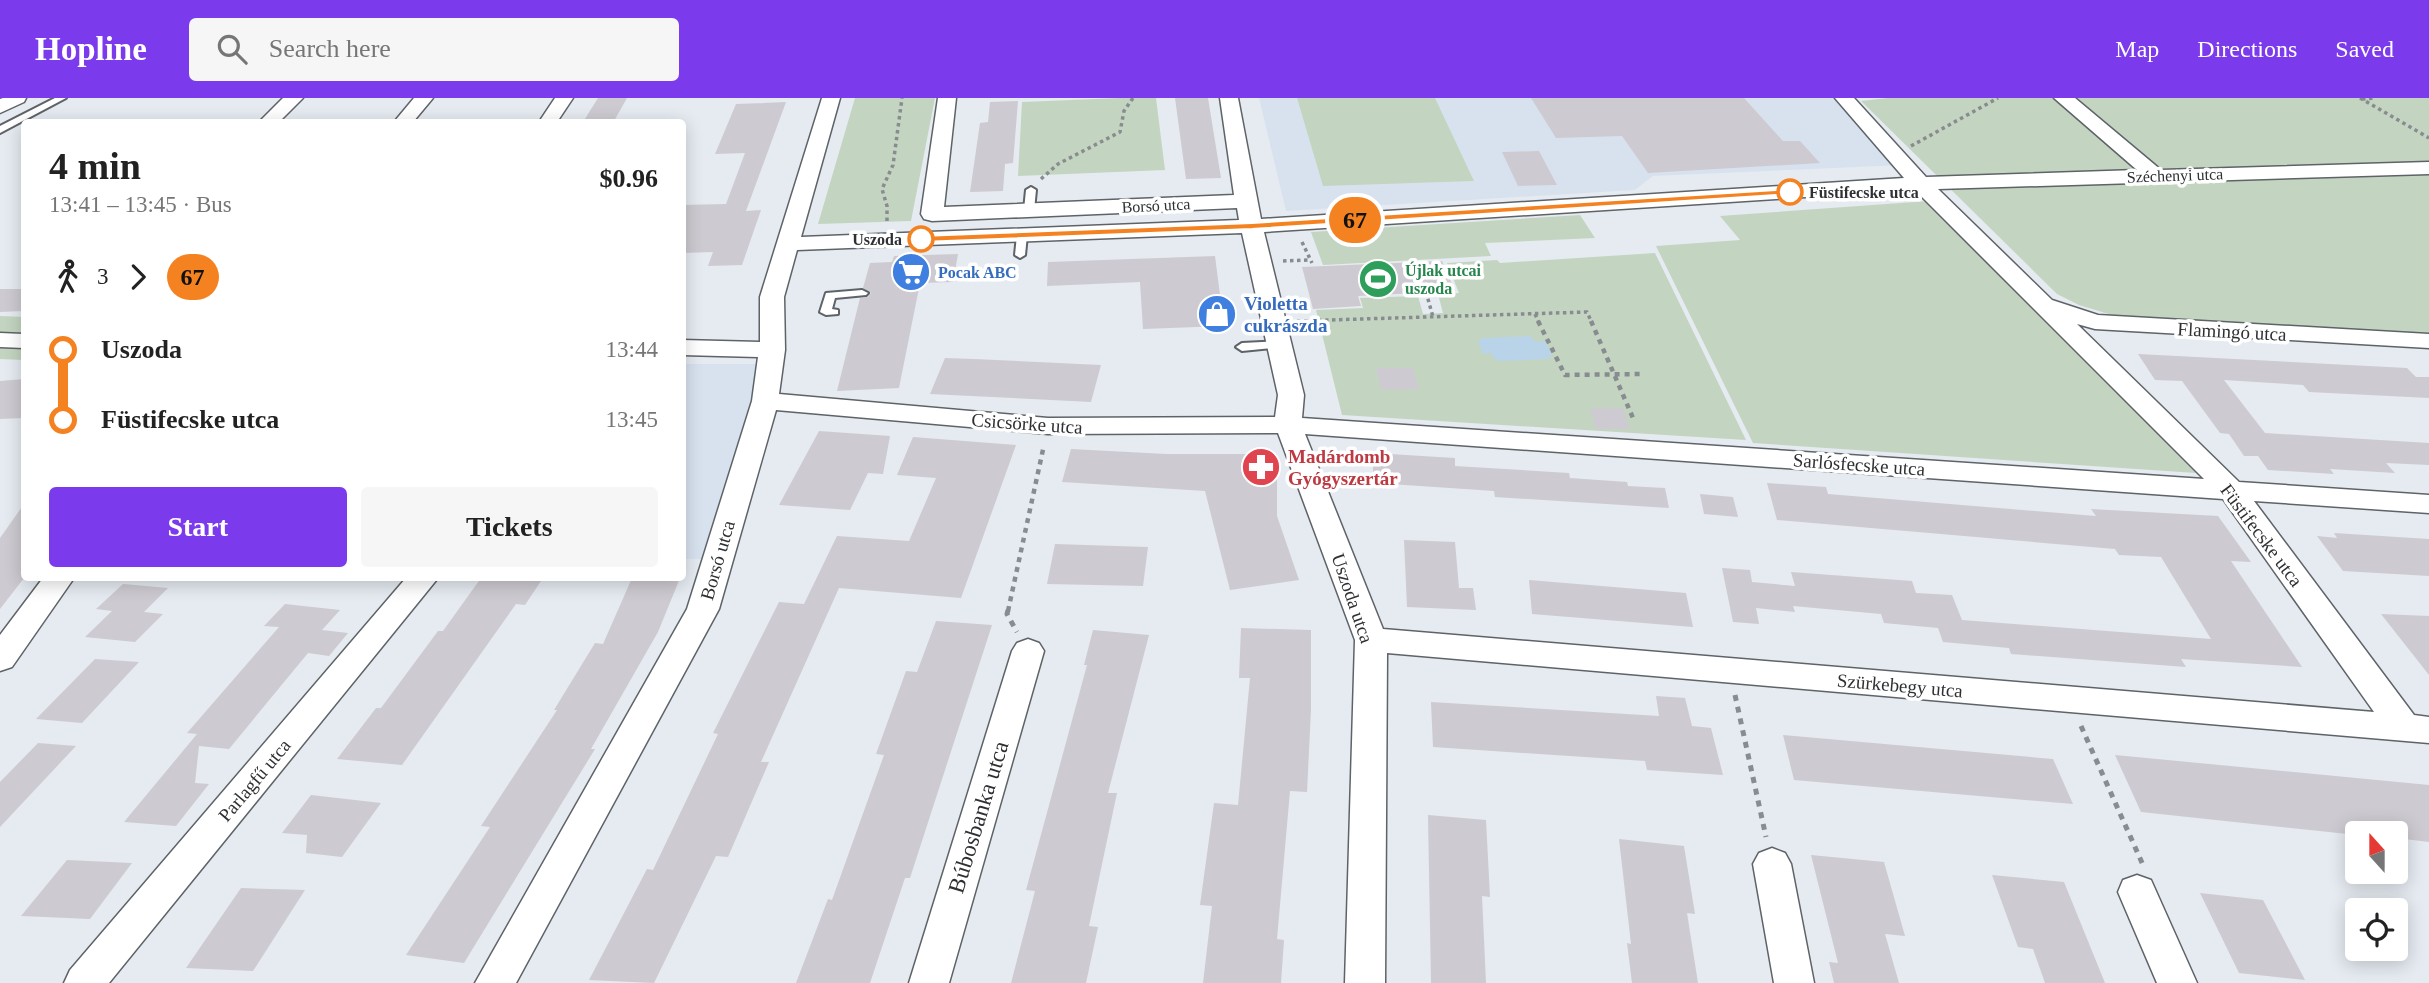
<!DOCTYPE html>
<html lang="en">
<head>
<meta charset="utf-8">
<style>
  :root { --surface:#fff; --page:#f6f6f6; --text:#222; --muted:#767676; --accent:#7c3aed }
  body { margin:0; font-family:"Times New Roman",serif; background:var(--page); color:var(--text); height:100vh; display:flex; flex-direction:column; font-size:26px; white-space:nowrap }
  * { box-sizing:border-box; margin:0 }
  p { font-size:23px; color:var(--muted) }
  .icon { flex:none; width:38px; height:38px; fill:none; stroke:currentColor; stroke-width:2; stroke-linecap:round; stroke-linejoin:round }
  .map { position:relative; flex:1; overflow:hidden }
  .panel { position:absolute; left:21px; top:21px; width:665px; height:462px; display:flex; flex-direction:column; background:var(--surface); border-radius:7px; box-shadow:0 4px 18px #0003 }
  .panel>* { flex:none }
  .badge { padding:0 14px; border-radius:23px; font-size:24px; line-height:46px }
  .needle { width:46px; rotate:339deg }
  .buttons { position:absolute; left:2345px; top:723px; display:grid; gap:14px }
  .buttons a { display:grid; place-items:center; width:63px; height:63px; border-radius:7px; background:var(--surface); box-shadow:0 4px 18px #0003; font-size:35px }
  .map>.badge { position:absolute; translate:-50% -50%; box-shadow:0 0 0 4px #fff }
  .legs { display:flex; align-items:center; gap:10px; height:77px; padding:0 28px; font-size:23px }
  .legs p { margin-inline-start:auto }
  .overview { display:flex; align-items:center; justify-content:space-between; height:119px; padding:0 28px }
  h1 { font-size:38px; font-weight:800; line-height:52px }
  .cta { display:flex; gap:14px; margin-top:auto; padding:14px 28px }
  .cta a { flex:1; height:80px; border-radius:7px; background:var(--accent); color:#fff; font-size:28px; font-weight:800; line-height:80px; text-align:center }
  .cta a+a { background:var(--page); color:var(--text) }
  ul { padding:0 28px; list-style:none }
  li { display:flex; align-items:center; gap:24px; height:70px; font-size:26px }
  li i { display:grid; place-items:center; width:10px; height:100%; margin:0 9px; background:currentColor }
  li i::after { content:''; width:18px; height:18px; margin:-9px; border:5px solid; border-radius:50%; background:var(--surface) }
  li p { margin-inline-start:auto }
  li:first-child i { background:linear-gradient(#0000 50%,currentColor 0) }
  li:last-child i { background:linear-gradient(currentColor 50%,#0000 0) }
  header { display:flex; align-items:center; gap:42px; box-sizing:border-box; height:98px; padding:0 35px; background:var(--accent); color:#fff }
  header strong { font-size:33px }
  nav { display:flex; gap:38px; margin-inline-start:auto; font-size:24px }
  .search { width:490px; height:63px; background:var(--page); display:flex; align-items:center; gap:18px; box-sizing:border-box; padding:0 24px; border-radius:7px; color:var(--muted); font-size:26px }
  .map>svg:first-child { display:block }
</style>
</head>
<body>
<header>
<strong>Hopline</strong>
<div class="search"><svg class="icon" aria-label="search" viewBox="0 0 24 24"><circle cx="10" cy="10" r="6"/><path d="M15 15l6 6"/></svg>Search here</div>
<nav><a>Map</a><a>Directions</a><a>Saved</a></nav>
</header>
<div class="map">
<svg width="2429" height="885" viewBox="0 0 2429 885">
  <rect width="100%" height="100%" fill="#e5ebf1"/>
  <!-- built -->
  <path fill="#d8e2ef" d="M1259,0H1834L1903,67L1653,78L1635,92L1286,113Z
    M682,266H758L752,305L702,461H683Z"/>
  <!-- green -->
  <path fill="#c3d5c0" d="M855,0H935L911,123L818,126Z
    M1120,0H1156L1165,72L1018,78L1022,4Z
    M1297,0H1435L1474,83L1323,88Z
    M1888,0H2429V235L2125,221L2079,207L2057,196L1861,3Z
    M1929,103L2196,375L1753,345L1656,148L1740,142L1720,118Z
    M1580,117L1595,140L1485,145L1491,158L1323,167L1311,134Z
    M1655,155L1746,342L1342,317L1316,212L1363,210L1360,200L1418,198L1423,216L1443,215L1438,196L1459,195L1447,165L1497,162L1500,165Z
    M0,218L24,219V262L0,261Z"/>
  <!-- water -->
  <path fill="#b9d3e9" d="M1530,238L1536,244L1545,243L1552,257L1548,261L1500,263L1494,261L1491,255L1483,256L1478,243L1483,240Z"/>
  <!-- building -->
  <path fill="#cecad1" d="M598,0H627L614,23L583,24Z
    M1175,0H1208L1221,80L1186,81Z
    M1531,0H1744L1783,43H1800L1820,65L1648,75L1622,38L1556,40Z
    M1018,3L1013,65L1005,66L1003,93L970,94L980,25L988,24L990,4Z
    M786,4L746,113L761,112L742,167L708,168L713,154L682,155V107L726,106L745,55L715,56L736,6Z
    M1539,53L1557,87L1518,88L1502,54Z
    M958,156L953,184L920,185L899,290L837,293L860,200L868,199L871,195L863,190L870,165L892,164L894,158Z
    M1215,158L1224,228L1143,231L1140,184L1047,188L1048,164Z
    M1442,163L1455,193L1358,198L1361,208L1313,211L1302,169Z
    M0,191H24V213L0,214Z
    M2138,256L2407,270L2416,279H2429V300L2309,294L2303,287L2224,282L2265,335L2429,345V367L2386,365L2395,375L2330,371L2334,376L2268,372L2258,358H2244L2229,336L2220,335L2182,283L2155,282Z
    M945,260L974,261L1101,267L1091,304L930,296Z
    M1376,270H1413L1419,291L1381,292Z
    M24,281V320L0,321V283Z
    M1590,310H1623L1630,331H1596Z
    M819,333L890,338L883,376L868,375L850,412L779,407Z
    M913,339L1016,347L961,500L839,490L761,664H769L728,759L716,758L654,885L589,882L647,771L653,772L718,636L713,635L779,504L804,506L837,438L909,443L936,380L897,377Z
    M1071,351L1166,356H1277V418L1299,482L1230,492L1205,393L1062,384Z
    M1373,355L1455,360V368L1569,375L1570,380L1627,384L1628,388L1665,390L1669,410L1495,399L1494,393L1390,386L1391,377L1373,375Z
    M1767,385L1826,389L1828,396L2096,418L2091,411L2218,418L2251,464L2231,463L2302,569L2181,561L2186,569L2011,556L2009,550L1943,544L1938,530L1884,525L1881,516L1793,508L1795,514L1756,510L1759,526L1733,524L1722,470L1750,472L1752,484L1795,488L1791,474L1912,483L1916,495L1952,497L1962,522L2211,541L2161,459L2119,457L2115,451L1777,422Z
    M1700,396L1733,399L1738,419L1704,416Z
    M24,406V480L0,511V440Z
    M2334,435L2429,441V478L2343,473L2317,438L2337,440Z
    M1404,442L1455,444L1459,490H1473L1476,512L1407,509Z
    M1055,446L1148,449L1143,488L1047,486Z
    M481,480H543L525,507L516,506L402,667L337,661L376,610H381L438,533H443Z
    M632,480H680L658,534L591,651H595L464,865L406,857L490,729L481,728L557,612H554L595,545L603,546Z
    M1529,482L1686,495L1693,529L1532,516Z
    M123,486L168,490L144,514L163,516L135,544L85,539L112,513L96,511Z
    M285,506L340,512L322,532L348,535L329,558L308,555L229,651L199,648L195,685L209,686L176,728L124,724L197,636L187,635L279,529L264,528Z
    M2381,516L2429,518V577Z
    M936,523L992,527L910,780H905L870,885H796L828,801L832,802L884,657L876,656L906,573L917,574Z
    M1241,530L1311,532V612L1307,694L1290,693L1277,841L1284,842L1281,885H1203L1212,808L1200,807L1214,705L1238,707L1250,580H1239Z
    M1093,532L1149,537L1108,695H1117L1089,828L1098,829L1086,885H1011L1035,793L1026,792L1087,567H1084Z
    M95,561L139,564L82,625L36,621Z
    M1656,598L1685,600L1692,628L1711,630L1723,677L1647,672L1645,663L1433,649L1431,604L1659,618Z
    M1783,637L2053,661L2073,706L1794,682Z
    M38,645L76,648L0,729V684Z
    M2115,657L2429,687V744L2396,740V735L2357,737L2141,714Z
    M311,697L381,705L342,759L306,755L307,737L282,735Z
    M1428,717L1486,722L1490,799L1482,798L1486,885H1431Z
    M1619,741L1684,748L1695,816L1687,815L1698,885H1632L1627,845L1631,846Z
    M1811,757L1884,764L1905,838L1885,836L1899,885H1834L1829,864L1838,865Z
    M67,762L132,765L90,821L21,818Z
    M1992,777L2064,784L2105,885H2045L2033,851L2018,849Z
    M241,790L305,792L253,873L186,870Z
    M2200,795L2263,802L2305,882L2239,875Z"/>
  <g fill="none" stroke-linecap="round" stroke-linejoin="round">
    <!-- service casing -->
    <g stroke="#5e6368" stroke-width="4">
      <path id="service" d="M55,0H66L0,35V28Z
        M1031,89L1036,92L1034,112L1029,115L1024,112L1026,92Z
        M1022,134L1027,137L1025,157L1020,160L1015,157L1017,137Z
        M862,192L868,195L866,197L835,200L832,211L838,212V216L826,217L820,214L826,195Z
        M1279,243L1285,247L1283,249L1242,253L1236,249L1242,245Z"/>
    </g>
    <!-- minor casing -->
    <g stroke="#5e6368" stroke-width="3">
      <path id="minor" d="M3,0H26L24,4L0,15V1Z
        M283,0H303L279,24H259Z
        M414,0H433L413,24H394Z
        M555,0H573L557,24H539Z
        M822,0H840L801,139L1239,122L1237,110L932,123L924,121L921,116L938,0H956L944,109L1234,97L1220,0H1238L1261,121L1904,80L1835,0H1854L1926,79L2137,72L2054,0H2075L2161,72L2429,64V76L1938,91L2052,202L2098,217L2429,236V250L2095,231L2077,226L2239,384L2429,397V415L2254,403L2414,617L2429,619V645L1387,555L1385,885H1345L1355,542L1278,335L1048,336L776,312L719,511L516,885H475L687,511L752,303L758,259L682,257V242L760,244V199ZM1915,92L2204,381L1302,320L1304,297L1264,134ZM1242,135L1278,297L1275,319L1048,320L779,296L785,252L784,199L797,152ZM1305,336L2223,401L2374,614L1383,531Z
        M0,235L24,236V250L0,249Z
        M43,480H74L12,569L0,573V537Z
        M406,480H438L109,885H64L70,872Z
        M1028,541L1039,545L1044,553L949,885H909L1012,553L1017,545Z
        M1772,750L1785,755L1791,766L1814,885H1774L1753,766L1759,755Z
        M2137,777L2151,782L2197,885H2157L2118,794L2123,782Z"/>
    </g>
    <!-- path-far2 -->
    <path stroke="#888c91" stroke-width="3.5" stroke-dasharray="3.5 3.5" stroke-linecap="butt" d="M2360,0L2429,40
      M2362,1L2376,0
      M1911,48L1998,0
      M1041,81L1058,66L1120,34L1124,13L1133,0
      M887,123V108L882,91L893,67L902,0
      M1302,144L1312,165
      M1283,163L1310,162
      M1426,194L1433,219
      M1535,216L1539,225
      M1297,223L1587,214L1592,225"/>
    <!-- path-far1 -->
    <path stroke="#888c91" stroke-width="4.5" stroke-dasharray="5 5" stroke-linecap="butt" d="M1538,223L1565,277L1640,276
      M1591,223L1633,320
      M1008,513L1044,347"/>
    <!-- path -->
    <path stroke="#888c91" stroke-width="5" stroke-dasharray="6 6" stroke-linecap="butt" d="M1008,512L1007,516L1017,534
      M1735,597L1766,739
      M2081,628L2143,767"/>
    <!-- service -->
    <use href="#service" fill="#fff" fill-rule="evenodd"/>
    <!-- minor -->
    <use href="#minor" fill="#fff" fill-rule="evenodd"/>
  </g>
  <!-- line-1 -->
  <path fill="#f58220" stroke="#fff" stroke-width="2" d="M1790,91L1793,92V96L1252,131L921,144L916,141L921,138L1252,125Z"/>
  <!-- icons -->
  <defs>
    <g id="supermarket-disc" transform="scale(2.0125)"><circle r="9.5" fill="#3f7fe0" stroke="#fff"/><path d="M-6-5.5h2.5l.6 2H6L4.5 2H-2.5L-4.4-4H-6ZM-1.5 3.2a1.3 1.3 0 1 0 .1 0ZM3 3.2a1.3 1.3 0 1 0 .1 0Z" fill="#fff"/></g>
    <g id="stadium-disc" transform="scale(2.0125)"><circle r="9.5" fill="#2e9e5b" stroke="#fff"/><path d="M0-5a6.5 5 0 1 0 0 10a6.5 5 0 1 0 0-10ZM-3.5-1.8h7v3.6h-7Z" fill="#fff"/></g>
    <g id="shop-disc" transform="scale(2.0125)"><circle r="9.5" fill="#3f7fe0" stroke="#fff"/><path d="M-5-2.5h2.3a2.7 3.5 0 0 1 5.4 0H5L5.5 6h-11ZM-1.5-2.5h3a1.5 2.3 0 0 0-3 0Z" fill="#fff"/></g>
    <g id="pharmacy-disc" transform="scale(2.0125)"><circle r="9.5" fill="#e0444e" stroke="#fff"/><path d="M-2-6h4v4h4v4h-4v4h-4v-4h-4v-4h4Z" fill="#fff"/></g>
  </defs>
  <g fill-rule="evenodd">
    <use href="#supermarket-disc" x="911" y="174"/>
    <use href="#stadium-disc" x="1378" y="181"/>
    <use href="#shop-disc" x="1217" y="216"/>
    <use href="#pharmacy-disc" x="1261" y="369"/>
  </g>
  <!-- markers -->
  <g fill="#fff" stroke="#f58220" stroke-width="3.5">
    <circle cx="1790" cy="94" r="12"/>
    <circle cx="921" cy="141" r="12"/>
  </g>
  <g text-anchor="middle" stroke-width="7" stroke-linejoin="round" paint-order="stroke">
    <!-- far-street labels -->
    <g font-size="16" fill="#2e3033" stroke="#fff">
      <text transform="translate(2175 77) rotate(-2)" y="6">Széchenyi utca</text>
      <text transform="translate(1156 107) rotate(-3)" y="6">Borsó utca</text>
    </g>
    <!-- far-stop labels -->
    <g font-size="16" font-weight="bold" fill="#2e3033" stroke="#fff" text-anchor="start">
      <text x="1809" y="100">Füstifecske utca</text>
      <text x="902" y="147" text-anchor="end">Uszoda</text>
    </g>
    <!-- far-leisure labels -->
    <g font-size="16" font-weight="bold" fill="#27864d" stroke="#fff" text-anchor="start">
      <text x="1405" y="178">Újlak utcai<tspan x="1405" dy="18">uszoda</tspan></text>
    </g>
    <!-- far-shop labels -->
    <g font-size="16" font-weight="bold" fill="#366cbe" stroke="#fff" text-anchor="start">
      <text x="938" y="180">Pocak ABC</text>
    </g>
    <!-- shop labels -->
    <g font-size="19" font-weight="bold" fill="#366cbe" stroke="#fff" text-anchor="start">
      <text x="1244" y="212">Violetta<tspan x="1244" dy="22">cukrászda</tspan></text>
    </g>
    <!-- street labels -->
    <g font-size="19" fill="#2e3033" stroke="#fff">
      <text transform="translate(2232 233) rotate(3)" y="7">Flamingó utca</text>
      <text transform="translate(1027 325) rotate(4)" y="7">Csicsörke utca</text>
      <text transform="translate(1859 366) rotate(4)" y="7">Sarlósfecske utca</text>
      <text transform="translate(2262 437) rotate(53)" y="7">Füstifecske utca</text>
      <text transform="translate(717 462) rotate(-74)" y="7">Borsó utca</text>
      <text transform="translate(1353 500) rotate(71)" y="7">Uszoda utca</text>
      <text transform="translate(1900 587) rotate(5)" y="7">Szürkebegy utca</text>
      <text transform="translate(254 682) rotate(-50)" y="7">Parlagfű utca</text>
    </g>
    <!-- health labels -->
    <g font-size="19" font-weight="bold" fill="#be3a42" stroke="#fff" text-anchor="start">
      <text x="1288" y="365">Madárdomb<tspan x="1288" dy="22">Gyógyszertár</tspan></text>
    </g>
    <!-- near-street labels -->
    <g font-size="23" fill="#2e3033" stroke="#fff">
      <text transform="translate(978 719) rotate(-73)" y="8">Búbosbanka utca</text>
    </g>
  </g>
</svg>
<div class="buttons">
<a><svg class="needle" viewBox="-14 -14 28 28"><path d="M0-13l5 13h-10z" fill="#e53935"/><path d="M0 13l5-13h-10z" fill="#767676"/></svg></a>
<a><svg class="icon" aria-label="locate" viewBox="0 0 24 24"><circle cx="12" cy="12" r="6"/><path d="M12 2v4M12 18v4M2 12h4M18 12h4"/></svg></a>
</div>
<b class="badge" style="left:1355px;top:122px;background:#f58220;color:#111">67</b>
<section class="panel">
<div class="overview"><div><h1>4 min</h1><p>13:41 – 13:45 · Bus</p></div><b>$0.96</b></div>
<div class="legs"><svg class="icon" aria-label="walk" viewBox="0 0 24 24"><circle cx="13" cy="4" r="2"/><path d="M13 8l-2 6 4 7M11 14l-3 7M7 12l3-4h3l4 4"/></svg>3<svg class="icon" aria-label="forward" viewBox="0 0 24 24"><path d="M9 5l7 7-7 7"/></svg><b class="badge" style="background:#f58220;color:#111">67</b></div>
<ul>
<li><i style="color:#f58220"></i><b>Uszoda</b><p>13:44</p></li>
<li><i style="color:#f58220"></i><b>Füstifecske utca</b><p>13:45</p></li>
</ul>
<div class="cta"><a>Start</a><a>Tickets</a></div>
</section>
</div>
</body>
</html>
